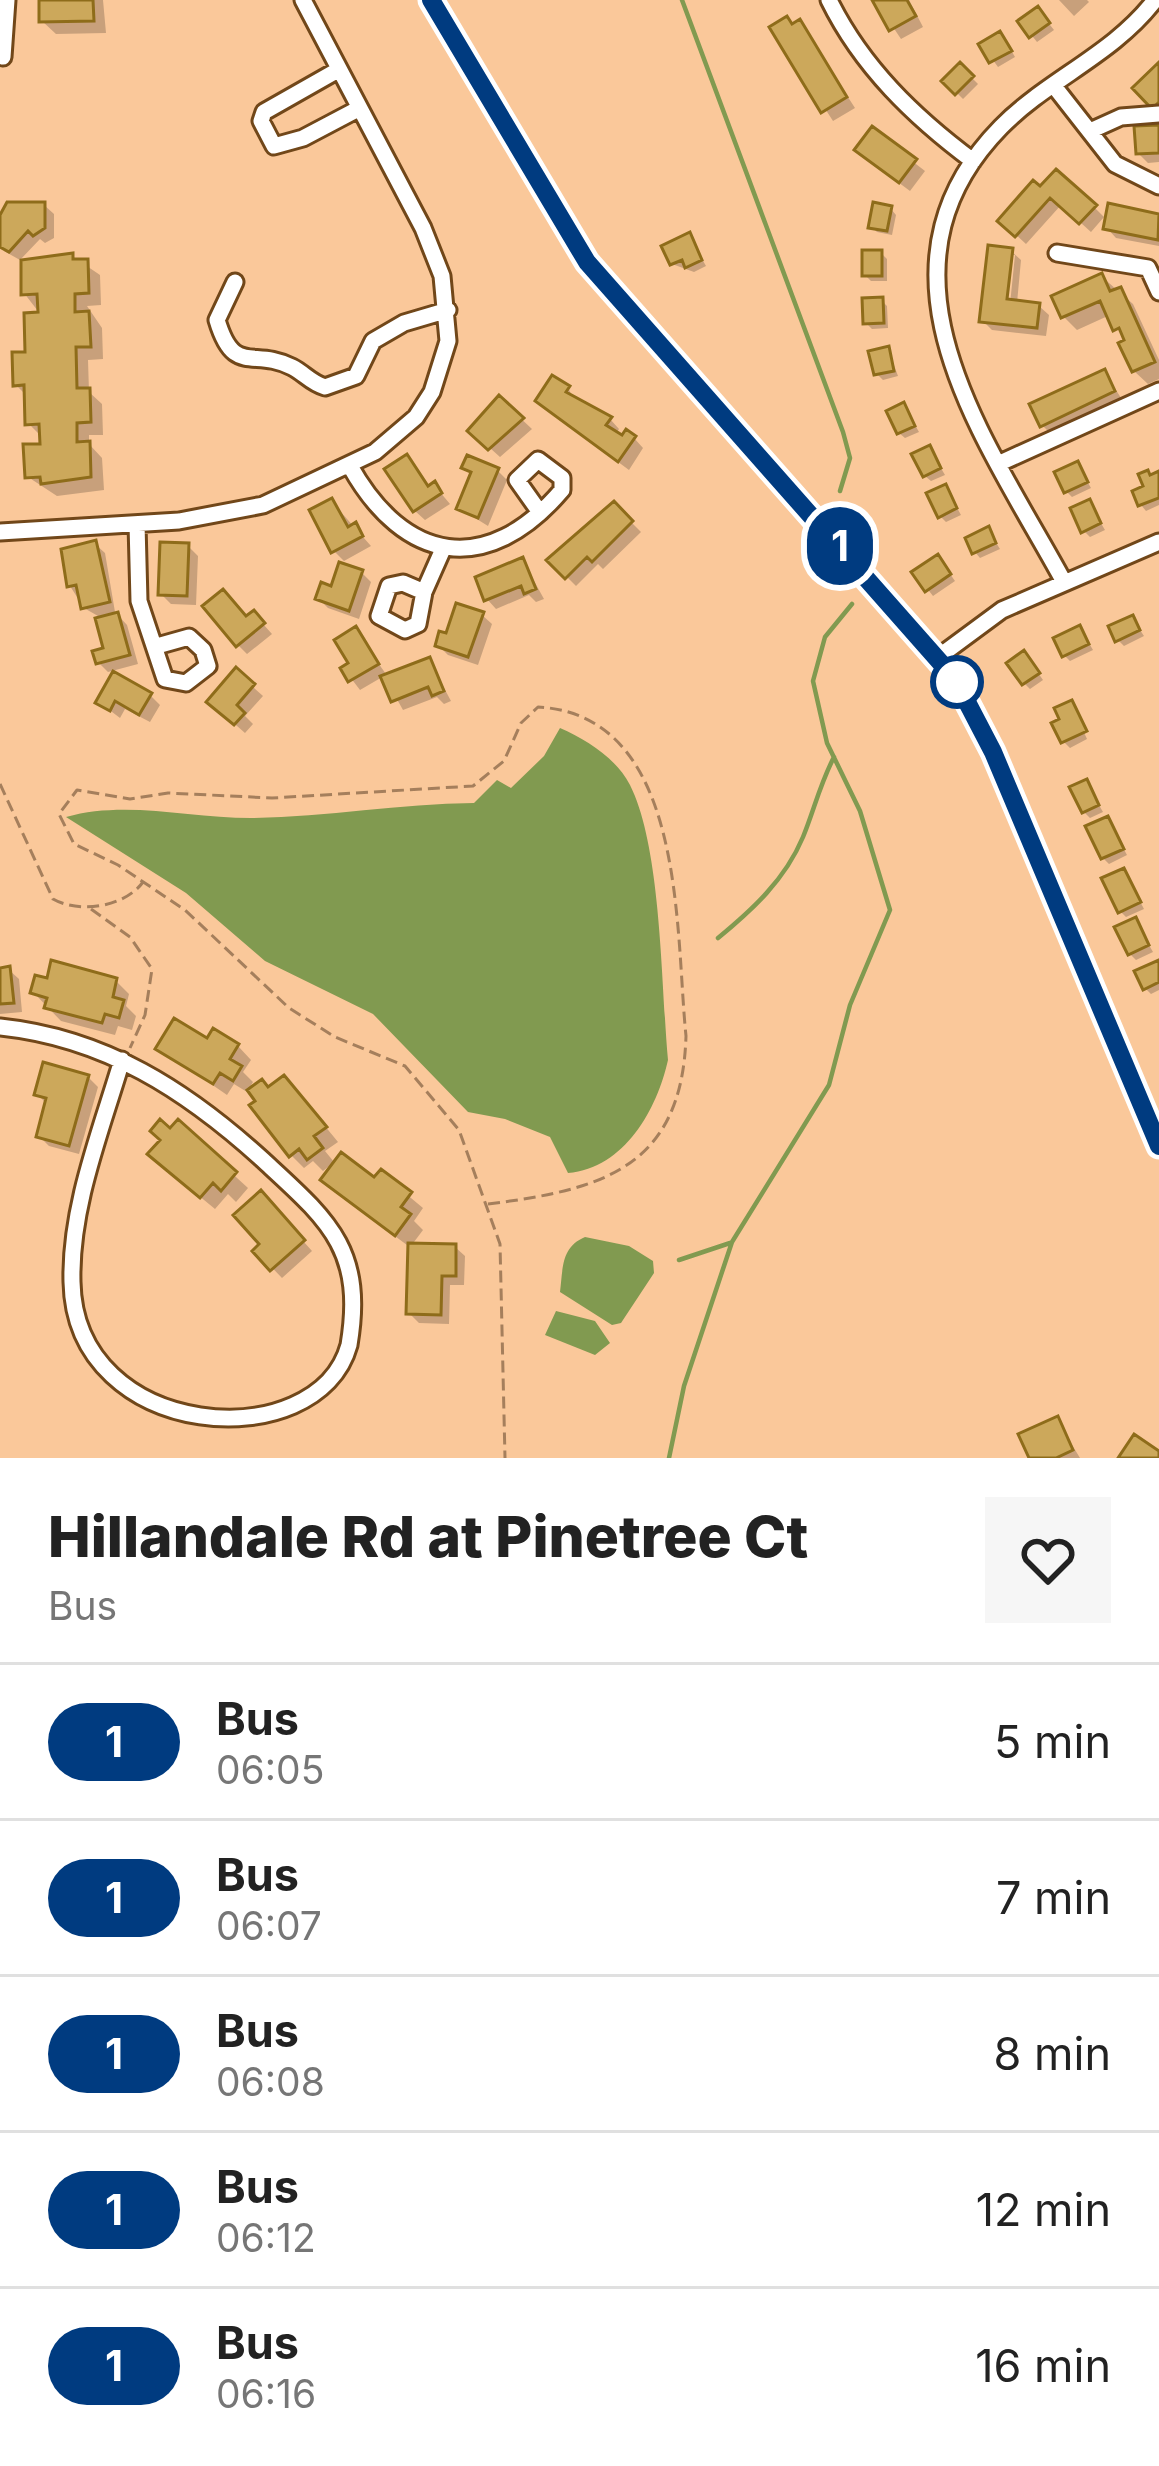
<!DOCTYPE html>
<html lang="en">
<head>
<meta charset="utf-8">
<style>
  :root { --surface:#fff; --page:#f6f6f6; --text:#222; --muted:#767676; --line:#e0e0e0 }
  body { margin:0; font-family:Inter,sans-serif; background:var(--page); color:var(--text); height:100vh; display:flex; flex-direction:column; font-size:45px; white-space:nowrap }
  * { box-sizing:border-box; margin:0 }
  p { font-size:39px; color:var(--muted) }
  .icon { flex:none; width:66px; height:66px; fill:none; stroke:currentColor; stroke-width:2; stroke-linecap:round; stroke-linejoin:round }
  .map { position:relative; height:1458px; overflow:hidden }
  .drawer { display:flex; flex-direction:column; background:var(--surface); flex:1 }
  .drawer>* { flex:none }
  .badge { padding:0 24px; border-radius:39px; font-size:42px; line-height:78px }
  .map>.badge { position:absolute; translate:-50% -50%; box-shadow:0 0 0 6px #fff }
  .round { display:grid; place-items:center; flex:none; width:126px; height:126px; border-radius:0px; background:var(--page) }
  .summary { display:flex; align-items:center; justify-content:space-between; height:204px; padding:0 48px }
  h1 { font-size:57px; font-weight:800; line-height:90px }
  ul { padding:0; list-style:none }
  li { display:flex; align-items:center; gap:36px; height:156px; padding:0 48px; border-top:3px solid var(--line) }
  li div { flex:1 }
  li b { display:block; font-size:45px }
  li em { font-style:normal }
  li .badge { min-width:132px; font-weight:700; text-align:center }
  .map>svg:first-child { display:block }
</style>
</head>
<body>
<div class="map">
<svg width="1159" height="1458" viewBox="0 0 1159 1458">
  <rect width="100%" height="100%" fill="#fac89a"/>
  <!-- water -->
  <path fill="#819a50" d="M560,728C587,740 616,758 630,785C662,849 661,986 668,1060C657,1109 625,1168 568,1173L550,1137L505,1119L468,1112L373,1014L265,961L186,893L66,817C125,800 190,818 251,818C325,817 399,804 474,803L497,780L511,788L544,756Z
    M585,1237L629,1246L653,1261L654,1273L621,1323L612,1325L560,1292C563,1268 561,1247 585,1237Z
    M556,1311L595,1321L610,1343L595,1355L545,1335Z"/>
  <!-- shadow -->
  <path fill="#0003" fill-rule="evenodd" d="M42,0H103L106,33L56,34L42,21Z
    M875,0H909L923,27L901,39Z
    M1059,0H1087L1089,2L1074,16Z
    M1043,16L1054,30L1037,42L1021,22Z
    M800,23L855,108L833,121L773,28Z
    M1005,40L1015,57L998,67L982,45Z
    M960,66L978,84L963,99L945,81Z
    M1159,128V162L1148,163L1138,153Z
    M872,130L925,171L910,191L867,159Z
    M1034,184L1094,207L1104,217L1091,232L1061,205L1026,244L1001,221Z
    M44,205L54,214V238L45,243L40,239L20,260L4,251L0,216Z
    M1111,207L1159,217V246L1116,238L1107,228Z
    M891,209L896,215L892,235L877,232L872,227Z
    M689,236L706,266L694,272L672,264Z
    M991,248L1011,251L1021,260L1017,303L1039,306L1049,315L1046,336L992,330L983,321ZM1009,255H1015L1009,314H1003Z
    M881,253L887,259V281H871L865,275Z
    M72,256L100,275L101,305L87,306L102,328L103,359L88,360L89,392L102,404L103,435H89V444L102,458L104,490L57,496L28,477L42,437L28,423L27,396L16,385L41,315L24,293L40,257Z
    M1101,276L1133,304L1159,360V379L1148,384L1134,371L1129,342L1110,315L1077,330L1063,316Z
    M881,300L887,306L888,328L872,329L866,323Z
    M888,349L898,376L883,380L877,374Z
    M1105,373L1123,401L1052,435L1042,425Z
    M568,388L575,401L610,419L619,429L615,435L634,438L643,448L629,470L548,410Z
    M500,399L532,429L500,457L471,431Z
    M904,406L919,432L905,438L899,433Z
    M929,448L945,475L931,481L925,476Z
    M1077,464L1091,488L1072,497L1066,491Z
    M465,467L497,470L507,480L488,526L459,508L473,475Z
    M1159,473V505L1146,511L1141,505Z
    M434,485L450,504L425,520L415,511Z
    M946,488L961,515L946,522L940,516Z
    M332,502L371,546L344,561L334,551Z
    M1089,503L1105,530L1090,537L1084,531Z
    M614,505L641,532L603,569L598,564L576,586L550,560Z
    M988,530L1000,549L980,558L975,552Z
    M95,544L105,553L115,612L127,625L138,664L108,672L98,662L107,651L98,616L84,608L70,586Z
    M188,546L198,556L196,605L171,604L161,594Z
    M523,561L544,599L536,602L529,595L496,609L487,599Z
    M943,564L955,581L933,596L915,573Z
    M362,573L371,582L359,619L328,608L319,599Z
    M254,614L272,634L247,654L238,645Z
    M482,615L492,624L478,665L448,655L438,645Z
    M1132,618L1144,636L1124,646L1118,640Z
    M1080,628L1093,650L1070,661L1064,655Z
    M355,630L388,677L429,660L451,701L444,704L437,697L403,710L384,676L360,690L344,669L352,664Z
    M1029,660L1043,680L1030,689L1024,683Z
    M236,672L263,696L245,716L253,724L245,733L220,711Z
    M150,695L160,705L150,722L125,709L120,718L99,702Z
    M1072,706L1087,739L1070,748L1064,742Z
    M1086,783L1103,812L1090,818L1084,812Z
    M1107,819L1127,855L1109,864L1103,858Z
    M1124,871L1144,909L1126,917L1120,911Z
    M1135,921L1153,952L1136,960L1130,954Z
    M1159,963V990L1151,994L1145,988Z
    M9,970L19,979L22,1012L0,1014V971Z
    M116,981L129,994L126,1006L136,1016L132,1030L118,1026L115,1035L61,1021L33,992Z
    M207,1042L238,1046L251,1060L243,1072L253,1082L247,1092L234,1084L227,1095L159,1048Z
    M88,1077L98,1087L79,1154L49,1146L39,1136L48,1105L37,1094Z
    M269,1090L297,1092L338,1142L325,1151L334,1162L323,1171L313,1161L304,1168L291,1155L260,1101Z
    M178,1124L248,1188L236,1202L228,1194L215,1209L164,1167L170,1132Z
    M381,1173L423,1208L414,1221L423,1230L411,1246L455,1247L465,1256L464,1285H450L449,1324L419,1323L409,1313L411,1248L337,1193L375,1181Z
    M270,1204L312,1251L282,1278L256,1251L264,1244Z
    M1057,1420L1080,1458H1032Z"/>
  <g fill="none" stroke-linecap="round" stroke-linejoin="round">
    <!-- stream -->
    <path stroke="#819a50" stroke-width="4.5" d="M682,0L843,432L850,458L840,491
      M718,938C752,910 785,880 803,837C814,810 820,784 834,757
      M679,1260L730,1243
      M669,1458L684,1386L732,1242L829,1085L850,1005L890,910L860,811L827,743L813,681L825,637L852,604"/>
  </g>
  <!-- building -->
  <path fill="#cca85b" stroke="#8e6c1a" stroke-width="3" d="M39,0H93L94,21L39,22Z
    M872,0H907L916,16L889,31Z
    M1038,6L1050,23L1029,38L1017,21Z
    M787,16L792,24L800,19L847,97L821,113L769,27Z
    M1000,31L1012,51L989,63L978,44Z
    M960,62L974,76L955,95L941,81Z
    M1159,62V102L1152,109L1132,88Z
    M1159,125V153L1136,154L1134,126Z
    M872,126L917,159L899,183L854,150Z
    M1056,169L1097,205L1079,224L1050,198L1015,237L997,221L1033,180L1040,186Z
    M7,202H45V228L33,236L28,231L9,252L0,247V215Z
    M873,202L892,206L887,231L868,228Z
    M1108,203L1159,214L1158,240L1103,229Z
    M690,232L702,260L685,268L682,260L670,265L661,246Z
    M988,245L1013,248L1007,299L1040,303L1037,328L979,322Z
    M862,250H882V276H862Z
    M73,253V259H88L89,293L75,294V312L89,311L91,347H76L77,388H90L91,422L77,423V442L90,441L91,477L41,484L40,477L25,478L23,444H40L39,424L25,425L24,385L13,386L12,352H25L24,313L38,312L37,294L21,295V260Z
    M1102,273L1110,291L1121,287L1155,362L1132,372L1118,343L1124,340L1119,328L1113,331L1100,301L1061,318L1051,296Z
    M883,297L884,323L863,324L862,298Z
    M889,346L894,371L874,375L868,351Z
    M1105,369L1115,391L1040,427L1029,404Z
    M552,375L570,386L566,392L612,417L606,425L622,435L626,429L636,436L618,462L535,401Z
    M499,395L524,418L488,450L467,431Z
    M904,402L915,426L897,434L886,411Z
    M930,445L941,468L923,477L911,454Z
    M407,454L428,486L435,481L442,493L413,512L384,469Z
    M467,455L499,468L478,518L456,509L471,472L461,468Z
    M1078,461L1088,482L1064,493L1054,472Z
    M1148,470L1150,475L1159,471V498L1138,506L1132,491L1143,486L1138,474Z
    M946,484L957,508L938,518L926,493Z
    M332,498L348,527L356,522L363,536L331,553L309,510Z
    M1090,499L1101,523L1081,533L1070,508Z
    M614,501L633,521L592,562L587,557L565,579L546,560Z
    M989,526L996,543L972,554L965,538Z
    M96,540L110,602L81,609L76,585L67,587L61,549Z
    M160,542L189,543L187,596L158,595Z
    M938,554L951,574L925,592L911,572Z
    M523,557L536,589L524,594L521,586L484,601L475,577Z
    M339,562L363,570L349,611L315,599L321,582L331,586Z
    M223,589L246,616L254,610L265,623L236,647L202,606Z
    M456,603L484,612L468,657L435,646L439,631L446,633Z
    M118,612L130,655L96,664L92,651L103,648L95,618Z
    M1133,615L1140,630L1115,642L1108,626Z
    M1080,625L1089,644L1062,657L1053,638Z
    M356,626L379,664L348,682L340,668L348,663L334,640Z
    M1024,650L1040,673L1022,685L1006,663Z
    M430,657L444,691L432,696L428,687L391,702L380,676Z
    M236,667L255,684L237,705L245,713L234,725L206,702Z
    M113,671L152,693L139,715L115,701L110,711L95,703Z
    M1072,700L1087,731L1061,743L1051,723L1059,719L1054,708Z
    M1087,779L1099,805L1082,813L1069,787Z
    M1108,816L1124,849L1101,859L1085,826Z
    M1124,868L1141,902L1118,913L1101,878Z
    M1136,917L1149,945L1128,955L1114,927Z
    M51,960L117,978L113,997L124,1000L119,1018L105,1014L102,1023L44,1008L47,998L30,993L35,975L47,978Z
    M1159,960V982L1143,990L1134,971Z
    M10,966L14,1003L0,1004V968Z
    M174,1018L207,1038L213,1028L239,1044L230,1059L242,1066L233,1081L220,1073L213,1084L155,1049Z
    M43,1062L89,1075L69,1146L36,1137L46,1098L34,1095Z
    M284,1075L327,1127L314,1136L323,1148L307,1160L299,1149L289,1157L249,1105L255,1101L247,1090L262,1079L268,1087Z
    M160,1119L170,1128L178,1119L237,1172L221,1191L213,1183L200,1198L147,1154L160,1140L150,1131Z
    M341,1152L374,1177L381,1169L412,1192L401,1207L411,1214L395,1236L320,1180Z
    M261,1190L305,1240L270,1271L252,1251L259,1244L233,1215Z
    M408,1243L456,1244V1276H442L441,1315L406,1314Z
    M1058,1416L1073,1450L1056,1458H1029L1018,1434Z
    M1134,1434L1159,1451V1458H1118Z"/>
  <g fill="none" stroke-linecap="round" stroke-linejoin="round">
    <!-- minor casing -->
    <g stroke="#714719" stroke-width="21">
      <path id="minor" d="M431,0L587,262L955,679L993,753L1159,1146
        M829,0C862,67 914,117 973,161
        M3,57L7,0
        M338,70L264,112L261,121L274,146L303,138L358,109
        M1054,86L1115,164L1159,186
        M1090,131L1121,117L1159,114
        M1057,253L1148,268L1159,292
        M235,282L217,320C234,377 253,347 292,367C304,373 311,383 325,387L356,376L373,341L404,323L448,310
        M1000,463L1159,391
        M350,466C404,563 487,578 562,490V478L538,460L517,480L539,511
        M137,524L139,601L165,679L186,683L208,666L203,650L189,637L157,646
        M0,532L179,521L263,505L375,452L416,417L432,392L448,341L442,276L423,228L303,0
        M1064,582C988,442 858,273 1001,127C1048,79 1113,55 1155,0
        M424,592L403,583L389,586L379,616L405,630L418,624L424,592L443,549
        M937,658L1002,610L1159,542
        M0,1027C105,1038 186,1090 263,1160C328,1220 365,1249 349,1345C318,1458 75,1442 72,1282C70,1207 101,1131 122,1060"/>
    </g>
    <!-- path -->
    <path stroke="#a57f5c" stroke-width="3" stroke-dasharray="12 6" stroke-linecap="butt" d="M0,784L53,899C79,914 125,907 143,882
      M91,909L130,937L152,969L145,1015L130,1048
      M488,1204C600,1190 682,1169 686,1036C675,931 687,715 538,707L521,723L504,761L473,786L272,798L168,793L130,799L77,790L59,814L74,844L118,865L185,910L289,1008L335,1037L405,1066L459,1130L500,1244L505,1458"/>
    <!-- minor -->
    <use href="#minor" stroke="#fff" stroke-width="15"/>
  </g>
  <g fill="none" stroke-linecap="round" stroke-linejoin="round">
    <!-- line casing -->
    <g stroke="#fff" stroke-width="27">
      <path id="line" d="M431,0L587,262L955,679L993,752L1159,1146"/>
    </g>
    <!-- line -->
    <use href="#line" stroke="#003b80" stroke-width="18"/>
  </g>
  <!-- markers -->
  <circle fill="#fff" stroke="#003b80" stroke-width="6" cx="957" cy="682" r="24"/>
</svg>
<b class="badge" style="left:840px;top:546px;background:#003b80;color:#fff">1</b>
</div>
<section class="drawer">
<div class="summary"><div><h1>Hillandale Rd at Pinetree Ct</h1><p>Bus</p></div><a class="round"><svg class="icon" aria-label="heart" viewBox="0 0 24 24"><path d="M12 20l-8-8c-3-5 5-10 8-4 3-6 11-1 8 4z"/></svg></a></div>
<ul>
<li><span class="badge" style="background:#003b80;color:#fff">1</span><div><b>Bus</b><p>06:05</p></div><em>5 min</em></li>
<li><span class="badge" style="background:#003b80;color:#fff">1</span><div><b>Bus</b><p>06:07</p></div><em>7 min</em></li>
<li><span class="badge" style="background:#003b80;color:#fff">1</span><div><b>Bus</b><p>06:08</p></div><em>8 min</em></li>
<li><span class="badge" style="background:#003b80;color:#fff">1</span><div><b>Bus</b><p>06:12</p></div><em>12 min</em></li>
<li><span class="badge" style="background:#003b80;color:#fff">1</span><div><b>Bus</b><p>06:16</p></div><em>16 min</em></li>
</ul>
</section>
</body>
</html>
